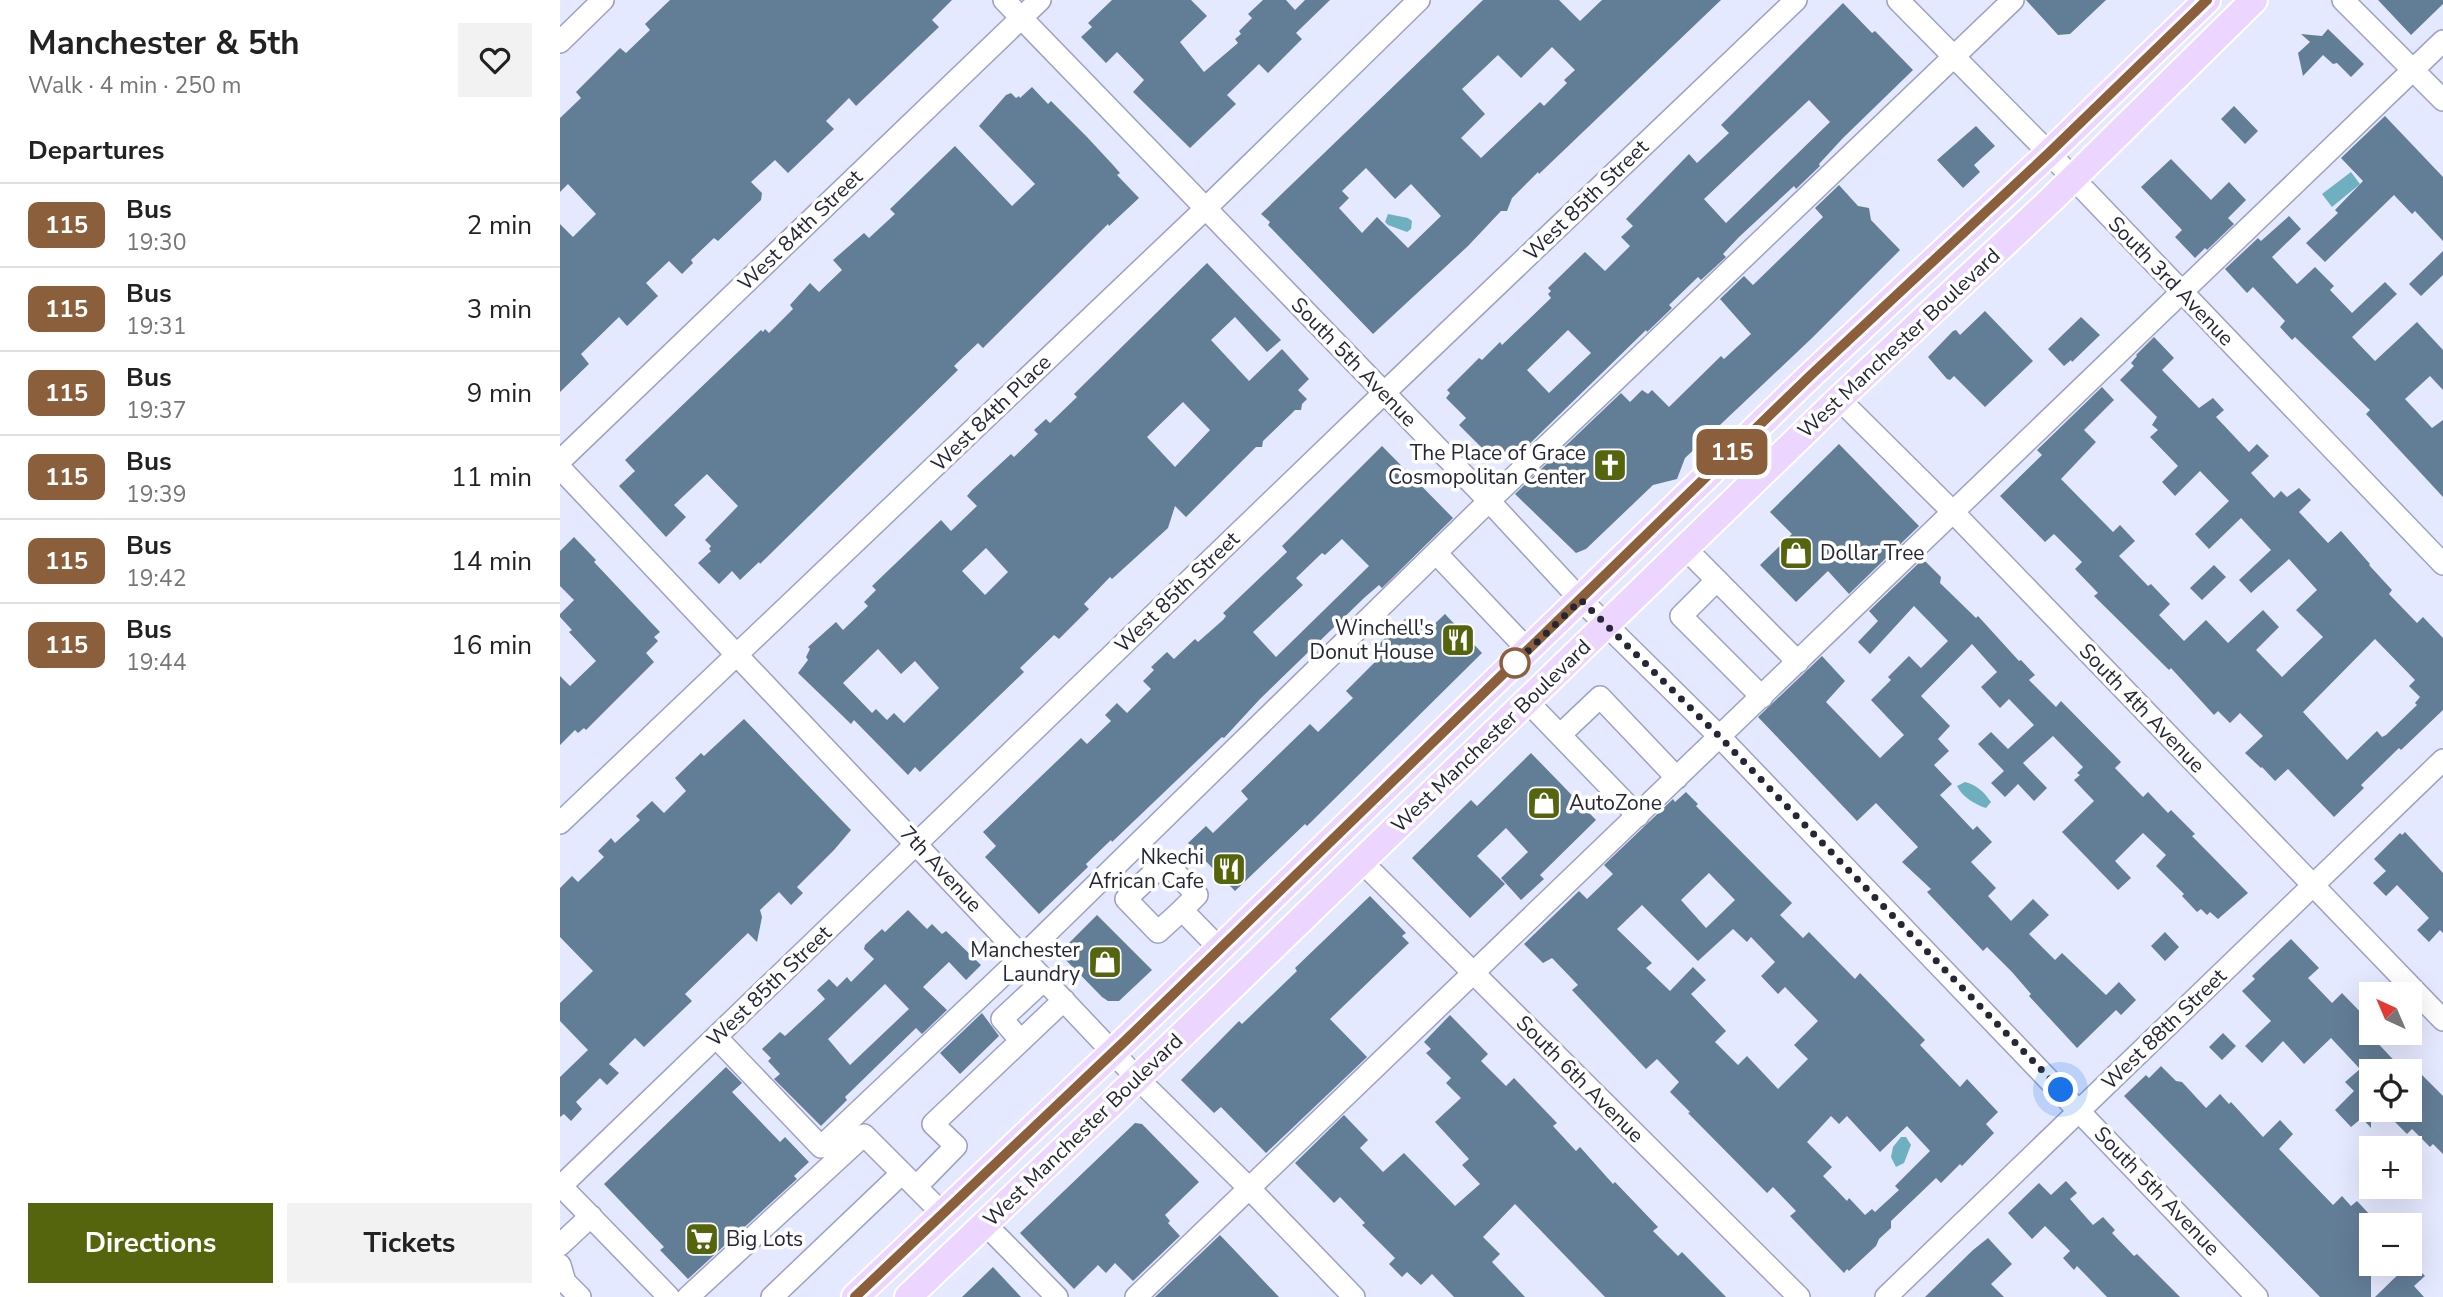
<!DOCTYPE html>
<html lang="en">
<head>
<meta charset="utf-8">
<style>
  :root { --surface:#fff; --page:#f2f2f2; --text:#222; --muted:#767676; --line:#e0e0e0; --accent:#55650d }
  body { margin:0; font-family:"Nunito Sans",sans-serif; background:var(--page); color:var(--text); height:100vh; display:flex; flex-direction:column; font-size:26px; white-space:nowrap }
  * { box-sizing:border-box; margin:0 }
  p { font-size:23px; color:var(--muted) }
  .icon { flex:none; width:38px; height:38px; fill:none; stroke:currentColor; stroke-width:2; stroke-linecap:round; stroke-linejoin:round }
  .map { position:relative; flex:1; overflow:hidden }
  .sheet { display:flex; flex-direction:column; background:var(--surface); width:560px }
  .sheet>* { flex:none }
  .badge { padding:0 14px; border-radius:10px; font-size:24px; line-height:46px }
  .needle { width:46px; rotate:316deg }
  .fabs { position:absolute; left:1799px; top:982px; display:grid; gap:14px }
  .fabs a { display:grid; place-items:center; width:63px; height:63px; border-radius:0px; background:var(--surface); box-shadow:0 7px 28px #0002; font-size:35px }
  .you { position:absolute; width:35px; height:35px; margin:-18px; border:5px solid #fff; border-radius:50%; background:#1a73e8; box-shadow:0 0 0 10px #1a73e833 }
  .map>.badge { position:absolute; translate:-50% -50%; box-shadow:0 0 0 4px #fff }
  h2 { padding:0 28px; font-size:26px; line-height:63px }
  .round { display:grid; place-items:center; flex:none; width:74px; height:74px; border-radius:0px; background:var(--page) }
  .overview { display:flex; align-items:center; justify-content:space-between; height:119px; padding:0 28px }
  h1 { font-size:33px; font-weight:700; line-height:52px }
  .button { display:flex; gap:14px; margin-top:auto; padding:14px 28px }
  .button a { flex:1; height:80px; border-radius:0px; background:var(--accent); color:#fff; font-size:28px; font-weight:700; line-height:80px; text-align:center }
  .button a+a { background:var(--page); color:var(--text) }
  ul { padding:0; list-style:none }
  li { display:flex; align-items:center; gap:21px; height:84px; padding:0 28px; border-top:2px solid var(--line) }
  li div { flex:1 }
  li b { display:block; font-size:26px }
  li em { font-style:normal }
  li .badge { min-width:77px; font-weight:700; text-align:center }
  main { display:flex; flex:1; min-height:0 }
  .map>svg:first-child { display:block }
</style>
</head>
<body>
<main>
<section class="sheet">
<div class="overview"><div><h1>Manchester &amp; 5th</h1><p>Walk · 4 min · 250 m</p></div><a class="round"><svg class="icon" aria-label="heart" viewBox="0 0 24 24"><path d="M12 20l-8-8c-3-5 5-10 8-4 3-6 11-1 8 4z"/></svg></a></div>
<h2>Departures</h2>
<ul>
<li><span class="badge" style="background:#8b5e3c;color:#fff">115</span><div><b>Bus</b><p>19:30</p></div><em>2 min</em></li>
<li><span class="badge" style="background:#8b5e3c;color:#fff">115</span><div><b>Bus</b><p>19:31</p></div><em>3 min</em></li>
<li><span class="badge" style="background:#8b5e3c;color:#fff">115</span><div><b>Bus</b><p>19:37</p></div><em>9 min</em></li>
<li><span class="badge" style="background:#8b5e3c;color:#fff">115</span><div><b>Bus</b><p>19:39</p></div><em>11 min</em></li>
<li><span class="badge" style="background:#8b5e3c;color:#fff">115</span><div><b>Bus</b><p>19:42</p></div><em>14 min</em></li>
<li><span class="badge" style="background:#8b5e3c;color:#fff">115</span><div><b>Bus</b><p>19:44</p></div><em>16 min</em></li>
</ul>
<div class="button"><a>Directions</a><a>Tickets</a></div>
</section>
<div class="map">
<svg width="1883" height="1297" viewBox="0 0 1883 1297">
  <rect width="100%" height="100%" fill="#e5e9ff"/>
  <!-- water -->
  <path fill="#6fb0c0" d="M1791,172L1800,184L1772,207L1762,194Z
    M828,214L848,218L852,221L851,229L847,232L828,225L825,222Z
    M1405,782C1417,785 1424,792 1431,802L1426,808C1416,805 1402,797 1397,786Z
    M1341,1137H1346L1351,1145L1344,1163L1336,1167L1331,1157L1333,1147Z"/>
  <!-- building -->
  <path fill="#627d96" fill-rule="evenodd" d="M110,0H392L372,20L379,27L296,106L289,98L266,121L274,129L228,173L215,160L191,182L202,193L201,200L158,241L154,238L131,260L133,263L122,274L109,261L86,283L98,296L67,326L59,317L21,354L29,364L0,392V224L13,237L36,214L8,184L0,192V118L21,98L16,92L60,48L66,53L90,30L85,24Z
    M552,0H631L647,16L620,42L644,72L678,43L675,39L681,34L679,31L692,18L688,14L703,0H726L735,10L745,0H770L736,33L742,39L708,73L699,64L667,95L676,104L630,148L573,92L584,80L557,52L546,63L521,37L532,27L528,23Z
    M923,0H999L1020,21L1042,0H1161L979,174L978,172L952,198L947,211H941L908,246L813,334L708,225L710,222L701,214ZM992,47L1015,70L1004,80L1007,83L984,106L980,102L921,158L901,138L925,114L902,89L938,55L961,78ZM806,168L835,199L851,184L881,216L848,248L817,217L802,233L779,208L789,198L782,191Z
    M1466,0H1546L1510,34L1498,35Z
    M1818,0H1883V4L1851,35Z
    M1283,3L1312,33L1315,31L1353,70L1283,138L1259,164L1260,166L1236,189L1234,186L1179,237L1163,254L1166,257L1141,280L1138,277L1109,305L1112,308L1087,332L1086,330L953,460L939,446L929,455L899,425L906,418L886,398L890,393L887,390L919,358L922,360L940,342L942,345L991,298L988,294L991,291L988,288L1025,252L1045,271L1070,246L1061,237L1073,226L1066,219L1129,154L1137,163L1169,133L1161,125ZM1249,100L1270,122L1166,223L1144,199ZM1008,330L1031,353L989,393L967,370Z
    M1768,29L1804,64L1791,77L1777,63L1773,64L1763,55L1743,76L1738,53L1750,42L1741,34L1762,36Z
    M472,87L488,104L491,101L527,137L553,165L560,173L557,175L579,198L549,226L548,224L423,348L418,343L394,366L398,370L200,564L199,562L180,580L172,571L159,584L138,563L151,551L149,549L151,546L145,540L178,506L147,474L114,505L126,517L106,537L59,486L75,471L65,460L201,330L203,332L205,329L209,333L233,309L230,305L250,283L259,292L282,270L273,260L304,233L309,238L335,214L330,209L395,146L452,206L475,184L419,126L446,95L451,93L456,98L459,96L460,98Z
    M1674,106L1698,131L1685,144L1661,119Z
    M1825,116L1883,177V241L1855,211L1852,214L1834,195L1765,262L1746,243L1778,213L1775,210L1803,181L1781,158Z
    M1416,126L1435,146L1414,165L1420,172L1403,188L1377,160Z
    M1611,159L1651,200L1669,182L1686,200L1668,218L1674,224L1647,250L1645,248L1635,258L1615,237L1622,230L1581,187Z
    M1279,185L1298,206L1309,208L1311,220L1340,250L1252,338L1125,458L1117,479L1093,485L1026,549L1016,553L955,494L1061,393L1070,402L1082,390L1088,394L1092,390L1109,407L1161,356L1164,359L1191,334L1160,299L1184,276L1193,285L1263,217L1255,208Z
    M1729,216L1741,229L1712,257L1737,284L1755,267L1774,286L1770,290L1792,313L1825,282L1837,294L1792,337L1815,361L1857,322L1883,350V390L1870,376L1845,399L1872,428L1883,420V497L1806,414L1810,410L1735,337L1732,340L1720,327L1725,321L1693,287L1687,293L1665,269L1698,238L1701,241Z
    M1883,251V275L1861,296L1849,284Z
    M647,263L721,340L707,352L675,317L651,340L689,381L722,349L749,379L738,390L747,399L742,404L741,410H735L730,415L703,441L702,447H696L626,517L615,506L608,528L552,579L550,577L524,604L529,609L499,639L494,635L460,668L464,672L360,772L355,767L348,775L294,720L291,724L238,673L248,660L246,657L250,649L248,647L276,622L283,630L308,606L304,602L316,590L312,586L381,520L391,531L417,506L407,496L412,490L451,454L454,457L478,434L474,430L486,419L490,423L517,397L514,394ZM623,402L650,430L615,467L587,437ZM426,548L448,572L425,595L402,571ZM318,649L341,674L355,661L379,688L344,723L334,713L327,720L316,709L312,713L283,683Z
    M1425,311L1473,361L1425,407L1394,376L1390,380L1387,379L1368,357L1393,331L1396,330L1400,335Z
    M1521,317L1540,335L1512,362L1511,360L1504,366L1488,349Z
    M1594,337L1614,358L1602,370L1639,408L1653,398L1664,410L1656,417L1689,452L1697,444L1709,456L1691,473L1714,498L1721,491L1727,497L1739,488L1751,500L1739,512L1768,543L1781,531L1810,564L1809,565L1832,590L1829,594L1857,623L1863,617L1883,638V710L1841,750L1839,748L1801,785L1804,788L1774,817L1728,769L1715,781L1702,767L1701,768L1685,753L1703,736L1680,713L1670,723L1658,711L1654,715L1611,668L1609,670L1534,596L1538,593L1515,569L1522,562L1494,534L1485,542L1440,496L1482,455L1477,450L1542,387L1554,400L1524,430L1536,442L1501,479L1553,532L1560,525L1575,541L1559,556L1588,586L1591,584L1610,604L1599,615L1624,641L1646,620L1668,643L1703,610L1719,627L1696,650L1722,677L1763,637L1736,610L1757,590L1729,559L1691,593L1679,580L1711,550L1681,518L1649,549L1635,534L1669,501L1640,471L1615,496L1602,482L1618,466L1590,437L1598,430L1592,425L1597,417L1560,380L1574,366L1571,363L1577,356L1576,355ZM1815,639L1855,680L1849,686L1860,697L1855,703L1857,705L1826,735L1822,737L1817,731L1787,760L1743,712Z
    M1279,444L1359,526L1289,594L1268,571L1236,602L1200,565L1232,534L1210,512Z
    M822,446L893,518L822,588L819,585L804,598L699,700L664,738L662,737L552,842L551,840L526,864L528,867L479,914L425,857L436,846L423,832L521,738L527,744L551,721L545,715L557,703L567,713L591,689L583,681L594,670L591,667L607,652L614,659L635,639L638,642L663,620L666,616L663,613L727,552L722,546ZM782,539L809,566L716,657L693,632L743,585L736,578L762,553L765,555Z
    M14,537L36,560L34,562L100,632L94,637L98,641L86,653L94,662L26,730L24,728L18,733L15,730L0,745V676L10,686L36,661L9,632L12,630L0,617V614L14,600L0,586V551Z
    M1363,559L1381,577L1380,583L1416,618L1418,616L1459,661L1461,660L1475,675L1469,680L1496,707L1501,701L1561,762L1555,768L1583,797L1588,792L1608,813L1611,810L1635,834L1632,836L1688,893L1658,919L1650,912L1647,915L1641,909L1637,912L1622,896L1624,894L1596,866L1606,855L1583,833L1555,861L1571,878L1558,890L1502,832L1534,801L1514,780L1520,775L1517,773L1523,767L1493,736L1463,763L1487,788L1474,801L1458,784L1445,797L1431,783L1444,771L1418,744L1431,732L1448,749L1474,725L1449,699L1440,708L1421,687L1437,672L1412,644L1361,696L1390,726L1378,739L1389,751L1374,765L1392,784L1380,795L1413,830L1417,826L1432,842L1411,862L1436,888L1428,896L1451,921L1473,899L1489,915L1469,934L1495,960L1502,953L1546,995L1559,982L1576,1000L1561,1015L1556,1010L1517,1048L1469,996L1471,994L1452,972L1427,947L1423,951L1367,892L1371,889L1342,862L1358,847L1316,803L1297,821L1198,717L1262,656L1285,681L1266,702L1320,758L1344,735L1311,700L1331,680L1328,677L1349,656L1361,668L1388,641L1354,606L1310,654L1298,642L1318,621L1309,611Z
    M1654,565L1666,577L1642,600L1630,588Z
    M885,614L922,653L747,826L745,824L675,891L628,843L646,826L653,833L688,799L681,791L750,724L758,732L793,698L786,691L820,657L813,650L848,616L865,633Z
    M184,719L291,830L274,850L237,887L243,893L231,905L219,892L200,910L202,917L197,942L188,933L125,994L132,1001L84,1047L75,1038L49,1064L59,1073L47,1085L40,1078L16,1102L22,1109L11,1121L4,1114L0,1117V1077L28,1050L0,1021V1003L33,971L0,937V888L12,876L18,882L44,857L38,851L51,838L55,843L80,820L76,816L92,801L104,813L126,791L115,778L141,753L144,756Z
    M971,753L1036,820L980,875L984,879L961,900L941,878L968,852L946,828L917,856L945,884L910,918L852,858L911,800L917,806Z
    M1126,792L1138,804L1136,806L1232,903L1220,915L1243,938L1249,932L1295,979L1300,973L1365,1040L1360,1045L1400,1087L1407,1079L1438,1112L1426,1124L1434,1133L1402,1166L1400,1164L1381,1183L1376,1178L1331,1221V1228L1319,1239L1316,1246L1289,1271L1287,1269L1284,1273L1230,1216L1236,1211L1213,1187L1207,1193L1128,1113L1130,1112L1110,1092L1119,1082L1097,1059L1086,1069L1012,990L1018,985L992,958L983,963L964,944L1019,891L1027,899L1053,874L1044,865L1113,799L1115,802ZM1149,873L1175,900L1146,928L1121,900ZM1082,905L1138,961L1173,929L1187,942L1191,937L1215,962L1201,976L1218,994L1225,987L1258,1021L1234,1045L1248,1059L1218,1089L1187,1056L1178,1065L1155,1042L1166,1031L1131,994L1146,980L1133,967L1110,991L1086,968L1092,963L1057,929ZM1271,1116L1279,1124L1287,1116L1320,1152L1347,1126L1370,1151L1335,1186L1339,1190L1315,1212L1312,1209L1305,1215L1289,1198L1287,1201L1263,1176L1272,1167L1247,1142Z
    M1845,832L1883,873V933L1880,930L1869,942L1857,930L1869,918L1837,885L1826,896L1813,883L1826,871L1814,859L1840,833L1842,835Z
    M810,896L846,933L842,936L849,943L770,1019L807,1057L706,1153L661,1107L654,1113L621,1080L679,1021L682,1024L737,971L735,968Z
    M348,910L367,929L372,924L382,934L386,931L421,965L406,980L389,962L363,987L387,1010L362,1034L356,1028L285,1097L287,1100L261,1126L214,1079L220,1074L208,1061L211,1058L202,1049L220,1032L225,1036L265,999L257,990L269,979L277,987L287,977L291,982L314,959L304,949L305,945L322,929L325,932ZM325,984L349,1009L290,1065L268,1039Z
    M537,915L592,970L559,1001H548L542,997L499,953Z
    M1605,932L1619,947L1605,961L1591,946Z
    M1731,939L1759,968L1748,978L1772,1003L1782,993L1811,1023V1036L1844,1071H1811V1128L1802,1118L1791,1127L1775,1110L1794,1091L1785,1082L1800,1069L1771,1038L1744,1064L1723,1041L1702,1063L1685,1046L1711,1021L1682,991L1695,979L1692,976Z
    M422,1013L439,1036L400,1074L380,1053Z
    M890,1015L928,1054L921,1061L946,1086L954,1078L997,1123L993,1126L1016,1151L1020,1147L1053,1184L1055,1182L1098,1227L1093,1231L1118,1256L1122,1252L1166,1297H1045L955,1204L923,1237L940,1254L932,1262L965,1297H894L872,1274L861,1285L847,1272L842,1277L829,1264L835,1258L802,1225L805,1223L780,1197L774,1203L735,1163L784,1115L808,1140L800,1148L823,1172L844,1153L895,1206L920,1184L902,1165L909,1159L875,1122L901,1098L886,1083L891,1078L866,1053L871,1049L864,1042Z
    M1663,1033L1676,1046L1662,1060L1649,1047Z
    M1850,1063L1883,1096V1154L1873,1144L1870,1147L1852,1129L1847,1134L1823,1110H1850Z
    M1601,1066L1616,1081L1622,1082L1646,1108L1660,1094L1669,1104L1671,1102L1703,1137L1720,1120L1733,1134L1719,1149L1773,1205L1782,1196L1791,1206L1797,1201L1811,1216V1297H1760L1564,1096L1586,1075L1589,1078Z
    M166,1067L182,1083L172,1092L220,1142L225,1137L249,1162L234,1176L237,1179L128,1279L100,1250L104,1247L44,1184Z
    M575,1123L582,1124L639,1182L605,1215L610,1221L608,1223L620,1236L573,1281L555,1263L546,1273L538,1265L514,1289L460,1233Z
    M1506,1181L1517,1193L1510,1199L1533,1225L1543,1217L1555,1230L1552,1233L1574,1256L1577,1254L1620,1297H1547L1517,1266L1514,1270L1503,1258L1510,1251L1485,1226L1472,1239L1448,1213L1479,1183L1491,1195Z
    M660,1235L719,1297H595Z
    M1428,1238L1452,1264L1431,1284L1444,1297H1365L1413,1250Z
    M1851,1262L1865,1276L1854,1286L1864,1297H1815Z
    M433,1267L461,1297H402Z"/>
  <g fill="none" stroke-linecap="round" stroke-linejoin="round">
    <!-- minor casing -->
    <g stroke="#9da2c4" stroke-width="24">
      <path id="minor" d="M444,0L929,501L1021,600L1160,737L1697,1297
        M1338,0L1489,153L1883,564
        M1783,0L1883,100
        M0,42L43,0
        M1279,399L1393,512L1883,1020
        M0,461L480,0
        M0,468L577,1078L689,1188L794,1297
        M1126,549L1238,662
        M876,553L968,650
        M1157,580L1121,616L1202,697
        M967,701L1078,816
        M1000,735L1040,697L1117,778
        M0,823L645,209L859,0
        M801,861L1239,1297
        M622,910L598,932L566,899L605,862L637,895L622,910L660,949
        M156,1037L261,1147L463,956L929,501L1453,0
        M461,1041L442,1019L485,979
        M1,1186L109,1297
        M0,1187L824,393L1236,0
        M356,1187L396,1146L373,1124L504,1000
        M425,1224L497,1297
        M0,1245L31,1216
        M0,1265L5,1282L20,1297
        M128,1297L304,1135L383,1214
        M212,1297L342,1173
        M576,1297L1883,41
        M1326,1297L1883,760"/>
    </g>
    <!-- major casing -->
    <g stroke="#fff" stroke-width="30">
      <path id="major" d="M295,1297L553,1052L1252,374L1489,153L1647,0
        M348,1297L554,1101L1279,399L1492,199L1694,0"/>
    </g>
    <!-- minor -->
    <use href="#minor" stroke="#fff" stroke-width="21"/>
    <!-- major -->
    <use href="#major" stroke="#ecd5ff" stroke-width="26"/>
  </g>
  <g fill="none" stroke-linecap="round" stroke-linejoin="round">
    <!-- line casing -->
    <g stroke="#fff" stroke-width="16">
      <path id="line" d="M295,1297L565,1041L1252,374L1489,153L1647,0"/>
    </g>
    <!-- line -->
    <use href="#line" stroke="#8b5e3c" stroke-width="10"/>
    <!-- walk -->
    <path stroke="#252735" stroke-width="7" stroke-dasharray="0 12.6" d="M955,663L948,670L1021,600L1160,737L1501,1090"/>
  </g>
  <!-- icons -->
  <defs>
    <g id="church-square" transform="scale(1.75)"><rect x="-9" y="-9" width="18" height="18" rx="4" fill="#55650d" stroke="#fff"/><path d="M-1.2-6h2.4v3.5h3.3v2.4h-3.3V6h-2.4V-.1h-3.3v-2.4h3.3Z" fill="#fff"/></g>
    <g id="shop-square" transform="scale(1.75)"><rect x="-9" y="-9" width="18" height="18" rx="4" fill="#55650d" stroke="#fff"/><path d="M-5-2.5h2.3a2.7 3.5 0 0 1 5.4 0H5L5.5 6h-11ZM-1.5-2.5h3a1.5 2.3 0 0 0-3 0Z" fill="#fff"/></g>
    <g id="restaurant-square" transform="scale(1.75)"><rect x="-9" y="-9" width="18" height="18" rx="4" fill="#55650d" stroke="#fff"/><path d="M-5-6h1v4h1v-4h1v4h1v-4h1v5L-1.5 .5V6h-2V.5L-5-1ZM5-6V6H3V1.5H1.5Q1.5-4 5-6Z" fill="#fff"/></g>
    <g id="supermarket-square" transform="scale(1.75)"><rect x="-9" y="-9" width="18" height="18" rx="4" fill="#55650d" stroke="#fff"/><path d="M-6-5.5h2.5l.6 2H6L4.5 2H-2.5L-4.4-4H-6ZM-1.5 3.2a1.3 1.3 0 1 0 .1 0ZM3 3.2a1.3 1.3 0 1 0 .1 0Z" fill="#fff"/></g>
  </defs>
  <g fill-rule="evenodd">
    <use href="#church-square" x="1050" y="465"/>
    <use href="#shop-square" x="1236" y="553"/>
    <use href="#restaurant-square" x="898" y="640"/>
    <use href="#shop-square" x="984" y="803"/>
    <use href="#restaurant-square" x="669" y="869"/>
    <use href="#shop-square" x="545" y="962"/>
    <use href="#supermarket-square" x="142" y="1239"/>
  </g>
  <!-- markers -->
  <circle fill="#fff" stroke="#8b5e3c" stroke-width="3.5" cx="955" cy="663" r="14"/>
  <g text-anchor="middle" stroke-width="7" stroke-linejoin="round" paint-order="stroke">
    <!-- street labels -->
    <g font-size="21" fill="#252735" stroke="#fff">
      <text transform="translate(1026 200) rotate(-44)" y="7">West 85th Street</text>
      <text transform="translate(240 230) rotate(-44)" y="7">West 84th Street</text>
      <text transform="translate(1611 281) rotate(46)" y="7">South 3rd Avenue</text>
      <text transform="translate(1339 343) rotate(-43)" y="7">West Manchester Boulevard</text>
      <text transform="translate(794 362) rotate(46)" y="7">South 5th Avenue</text>
      <text transform="translate(431 413) rotate(-44)" y="7">West 84th Place</text>
      <text transform="translate(617 592) rotate(-44)" y="7">West 85th Street</text>
      <text transform="translate(1582 708) rotate(46)" y="7">South 4th Avenue</text>
      <text transform="translate(931 736) rotate(-44)" y="7">West Manchester Boulevard</text>
      <text transform="translate(381 869) rotate(47)" y="7">7th Avenue</text>
      <text transform="translate(209 986) rotate(-44)" y="7">West 85th Street</text>
      <text transform="translate(1604 1029) rotate(-44)" y="7">West 88th Street</text>
      <text transform="translate(1020 1079) rotate(45)" y="7">South 6th Avenue</text>
      <text transform="translate(523 1130) rotate(-44)" y="7">West Manchester Boulevard</text>
      <text transform="translate(1597 1191) rotate(46)" y="7">South 5th Avenue</text>
    </g>
    <!-- poi labels -->
    <g font-size="21" fill="#252735" stroke="#fff" text-anchor="end">
      <text x="1026" y="460">The Place of Grace<tspan x="1026" dy="24">Cosmopolitan Center</tspan></text>
      <text x="1260" y="560" text-anchor="start">Dollar Tree</text>
      <text x="874" y="635">Winchell's<tspan x="874" dy="24">Donut House</tspan></text>
      <text x="1009" y="810" text-anchor="start">AutoZone</text>
      <text x="644" y="864">Nkechi<tspan x="644" dy="24">African Cafe</tspan></text>
      <text x="520" y="957">Manchester<tspan x="520" dy="24">Laundry</tspan></text>
      <text x="166" y="1246" text-anchor="start">Big Lots</text>
    </g>
  </g>
</svg>
<div class="fabs">
<a><svg class="needle" viewBox="-14 -14 28 28"><path d="M0-13l5 13h-10z" fill="#e53935"/><path d="M0 13l5-13h-10z" fill="#767676"/></svg></a>
<a><svg class="icon" aria-label="locate" viewBox="0 0 24 24"><circle cx="12" cy="12" r="6"/><path d="M12 2v4M12 18v4M2 12h4M18 12h4"/></svg></a>
<a>+</a>
<a>−</a>
</div>
<div class="you" style="left:1501px;top:1090px"></div>
<b class="badge" style="left:1172px;top:452px;background:#8b5e3c;color:#fff">115</b>
</div>
</main>
</body>
</html>
